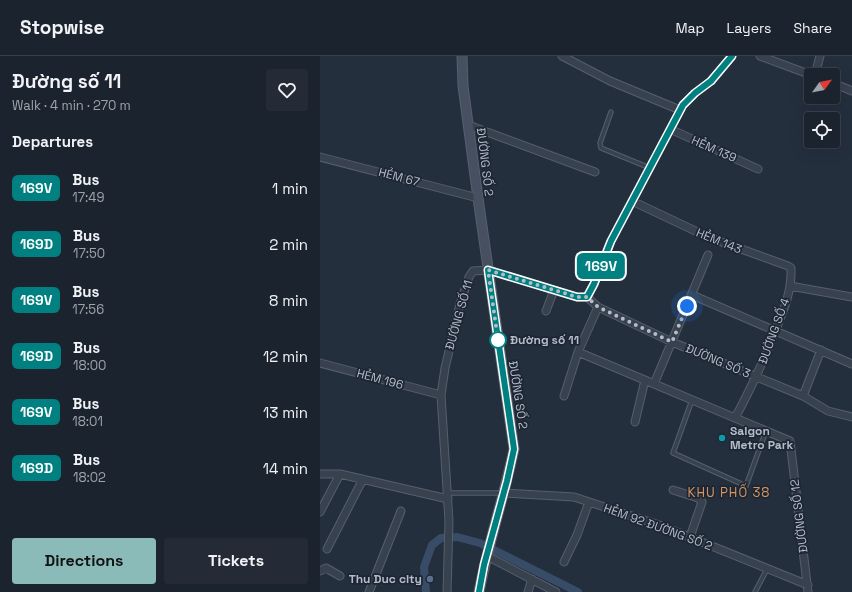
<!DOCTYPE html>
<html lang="en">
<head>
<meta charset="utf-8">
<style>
  :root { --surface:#1b232e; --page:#242b36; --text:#f1f3f6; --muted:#a0a4aa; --line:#39404a; --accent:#8bbbb9 }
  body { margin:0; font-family:"Space Grotesk",sans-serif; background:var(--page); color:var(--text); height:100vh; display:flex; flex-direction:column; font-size:15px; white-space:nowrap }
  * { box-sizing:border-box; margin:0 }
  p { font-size:13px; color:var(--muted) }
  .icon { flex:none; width:22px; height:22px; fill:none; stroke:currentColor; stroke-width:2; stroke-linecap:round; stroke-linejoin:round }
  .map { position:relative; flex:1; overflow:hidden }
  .sheet { display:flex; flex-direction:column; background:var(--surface); width:320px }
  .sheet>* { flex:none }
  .badge { padding:0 8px; border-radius:6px; font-size:14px; line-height:26px }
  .needle { width:26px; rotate:57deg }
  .fabs { position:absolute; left:484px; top:12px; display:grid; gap:8px }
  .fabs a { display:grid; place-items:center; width:36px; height:36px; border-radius:4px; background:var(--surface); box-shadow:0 4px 16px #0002,0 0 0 1px var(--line); font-size:20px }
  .you { position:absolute; width:20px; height:20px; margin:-10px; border:3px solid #fff; border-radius:50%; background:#1a73e8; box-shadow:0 0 0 6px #1a73e833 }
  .map>.badge { position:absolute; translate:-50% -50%; box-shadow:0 0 0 2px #fff }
  h2 { padding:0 12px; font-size:15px; line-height:36px }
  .round { display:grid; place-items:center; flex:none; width:42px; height:42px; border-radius:4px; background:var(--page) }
  .headline { display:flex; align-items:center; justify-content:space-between; height:68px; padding:0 12px }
  h1 { font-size:19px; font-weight:700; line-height:30px }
  .primary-button { display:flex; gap:8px; margin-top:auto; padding:8px 12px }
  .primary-button a { flex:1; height:46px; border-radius:4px; background:var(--accent); color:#111; font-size:16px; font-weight:700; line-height:46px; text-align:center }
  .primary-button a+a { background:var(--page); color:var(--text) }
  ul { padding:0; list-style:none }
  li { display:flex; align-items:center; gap:12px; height:56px; padding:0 12px }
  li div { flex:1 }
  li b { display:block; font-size:15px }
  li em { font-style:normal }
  li .badge { min-width:44px; font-weight:700; text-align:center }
  header { display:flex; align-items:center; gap:24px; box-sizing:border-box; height:56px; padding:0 20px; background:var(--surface); border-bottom:1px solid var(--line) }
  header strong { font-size:19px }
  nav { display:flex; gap:22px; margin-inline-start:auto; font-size:14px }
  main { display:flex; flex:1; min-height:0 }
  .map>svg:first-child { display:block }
</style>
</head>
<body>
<header>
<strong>Stopwise</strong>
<nav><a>Map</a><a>Layers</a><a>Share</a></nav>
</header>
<main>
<section class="sheet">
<div class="headline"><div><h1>Đường số 11</h1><p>Walk · 4 min · 270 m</p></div><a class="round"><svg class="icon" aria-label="heart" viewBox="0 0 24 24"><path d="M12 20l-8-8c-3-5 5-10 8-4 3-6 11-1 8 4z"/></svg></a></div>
<h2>Departures</h2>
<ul>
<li><span class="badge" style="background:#008080;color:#fff">169V</span><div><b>Bus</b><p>17:49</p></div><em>1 min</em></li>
<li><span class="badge" style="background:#008080;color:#fff">169D</span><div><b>Bus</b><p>17:50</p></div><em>2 min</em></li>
<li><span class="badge" style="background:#008080;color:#fff">169V</span><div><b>Bus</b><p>17:56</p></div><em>8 min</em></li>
<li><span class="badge" style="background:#008080;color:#fff">169D</span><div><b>Bus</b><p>18:00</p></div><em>12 min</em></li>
<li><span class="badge" style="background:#008080;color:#fff">169V</span><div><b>Bus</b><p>18:01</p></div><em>13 min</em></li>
<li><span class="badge" style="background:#008080;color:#fff">169D</span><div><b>Bus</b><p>18:02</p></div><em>14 min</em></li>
</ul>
<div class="primary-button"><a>Directions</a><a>Tickets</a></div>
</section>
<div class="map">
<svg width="532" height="536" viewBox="0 0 532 536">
  <rect width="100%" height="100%" fill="#242f3e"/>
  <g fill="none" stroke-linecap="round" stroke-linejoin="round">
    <!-- canal -->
    <path stroke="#394c67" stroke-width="8" d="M106,536L104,511L112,489L121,482L137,481L160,487L258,536"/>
    <!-- lane casing -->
    <g stroke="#565f6c" stroke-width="5.5">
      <path id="lane" d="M291,56L280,87L281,92L330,112
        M372,344L353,397L426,430L446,375
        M127,437H182
        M435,536L447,513"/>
    </g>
    <!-- street casing -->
    <g stroke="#565f6c" stroke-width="9">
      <path id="street" d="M242,0L290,25L360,54
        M440,0L491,19
        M495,19L500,0
        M513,27L532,35
        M148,69L275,116
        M350,73L438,113
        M0,101L158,142
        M312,145L388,181L468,210L471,212C472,236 463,256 454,278C443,307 430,334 415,362
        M470,230L532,241
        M372,239L532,308
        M267,241L278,251L352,286L483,340L508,355L532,361
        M267,241L274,228L291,185L363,49L375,37L391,25L412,0
        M226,255L234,234
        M258,296L470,385L488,536
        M0,307L121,339
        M334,328L388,199
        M244,340L258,296L278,251
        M483,340L501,294
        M315,366L325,324
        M0,418H20L128,443
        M353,434L378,442L382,446L370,481
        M184,437L254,441L342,470L488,529
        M0,456L20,418
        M7,493L43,423
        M167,500L236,536
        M244,506L257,479L269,446
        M0,515L6,512L20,520
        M49,536L81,455
        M127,536L129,465L121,339L125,312L140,248L149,221L153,215L168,214L257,241H267
        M208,536L212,523"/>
    </g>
    <!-- secondary casing -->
    <g stroke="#565f6c" stroke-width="11">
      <path id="secondary" d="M142,0L143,30L158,142L194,393C184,441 168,488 159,536"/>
    </g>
    <!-- lane -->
    <use href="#lane" stroke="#38414e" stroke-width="3.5"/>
    <!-- street -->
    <use href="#street" stroke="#38414e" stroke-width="7"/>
    <!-- secondary -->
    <use href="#secondary" stroke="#465061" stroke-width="9"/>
  </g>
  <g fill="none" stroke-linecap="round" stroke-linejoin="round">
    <!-- line casing -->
    <g stroke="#fff" stroke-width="9">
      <path id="line" d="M159,536L164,509L187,425L194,393L168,214L257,241H267L274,228L291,185L363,49L375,37L391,25L412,0"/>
    </g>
    <!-- line -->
    <use href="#line" stroke="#008080" stroke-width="6"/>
    <!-- walk -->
    <path stroke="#b4bcc9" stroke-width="4" stroke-dasharray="0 7.2" d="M178,284L168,214L257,241H267L278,251L352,286L367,250"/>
  </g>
  <!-- markers -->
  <circle fill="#fff" stroke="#008080" stroke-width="2" cx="178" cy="284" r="8"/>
  <circle fill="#0f9aa8" stroke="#1d2633" stroke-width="1.5" cx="402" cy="382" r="4"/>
  <circle fill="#5c6f8a" stroke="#1d2633" stroke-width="1.5" cx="110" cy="523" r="4"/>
  <g text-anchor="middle" stroke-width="3.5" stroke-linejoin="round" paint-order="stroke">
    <!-- street labels -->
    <g font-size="12" fill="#b4bcc9" stroke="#1d2633">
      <text transform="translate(394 93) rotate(24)" y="4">HẺM 139</text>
      <text transform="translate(165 106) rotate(83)" y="4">ĐƯỜNG SỐ 2</text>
      <text transform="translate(79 121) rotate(15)" y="4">HẺM 67</text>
      <text transform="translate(399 185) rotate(22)" y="4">HẺM 143</text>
      <text transform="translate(139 259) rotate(-74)" y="4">ĐƯỜNG SỐ 11</text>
      <text transform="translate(454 275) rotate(-70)" y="4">ĐƯỜNG SỐ 4</text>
      <text transform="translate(398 305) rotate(23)" y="4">ĐƯỜNG SỐ 3</text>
      <text transform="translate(60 323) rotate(15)" y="4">HẺM 196</text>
      <text transform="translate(198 339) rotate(81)" y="4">ĐƯỜNG SỐ 2</text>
      <text transform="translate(479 460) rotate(-97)" y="4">ĐƯỜNG SỐ 12</text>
      <text transform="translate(338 471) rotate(20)" y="4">HẺM 92 ĐƯỜNG SỐ 2</text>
    </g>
    <!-- stop labels -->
    <g font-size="12" font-weight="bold" fill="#b4bcc9" stroke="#1d2633" text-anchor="start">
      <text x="190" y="288">Đường số 11</text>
    </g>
    <!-- poi labels -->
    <g font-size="12" font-weight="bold" fill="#b4bcc9" stroke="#1d2633" text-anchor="start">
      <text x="410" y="379">Saigon<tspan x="410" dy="14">Metro Park</tspan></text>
      <text x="102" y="527" text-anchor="end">Thu Duc city</text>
    </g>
    <!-- neighbourhood labels -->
    <g font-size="13" letter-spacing="1" fill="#d59563" stroke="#1d2633">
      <text x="409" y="441">KHU PHỐ 38</text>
    </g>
  </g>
</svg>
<div class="fabs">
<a><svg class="needle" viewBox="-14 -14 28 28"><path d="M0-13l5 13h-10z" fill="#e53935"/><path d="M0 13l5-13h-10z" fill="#a0a4aa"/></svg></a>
<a><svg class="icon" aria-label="locate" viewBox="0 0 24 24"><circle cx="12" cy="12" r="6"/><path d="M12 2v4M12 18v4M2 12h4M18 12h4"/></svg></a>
</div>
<div class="you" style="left:367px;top:250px"></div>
<b class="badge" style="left:281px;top:210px;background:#008080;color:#fff">169V</b>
</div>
</main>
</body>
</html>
